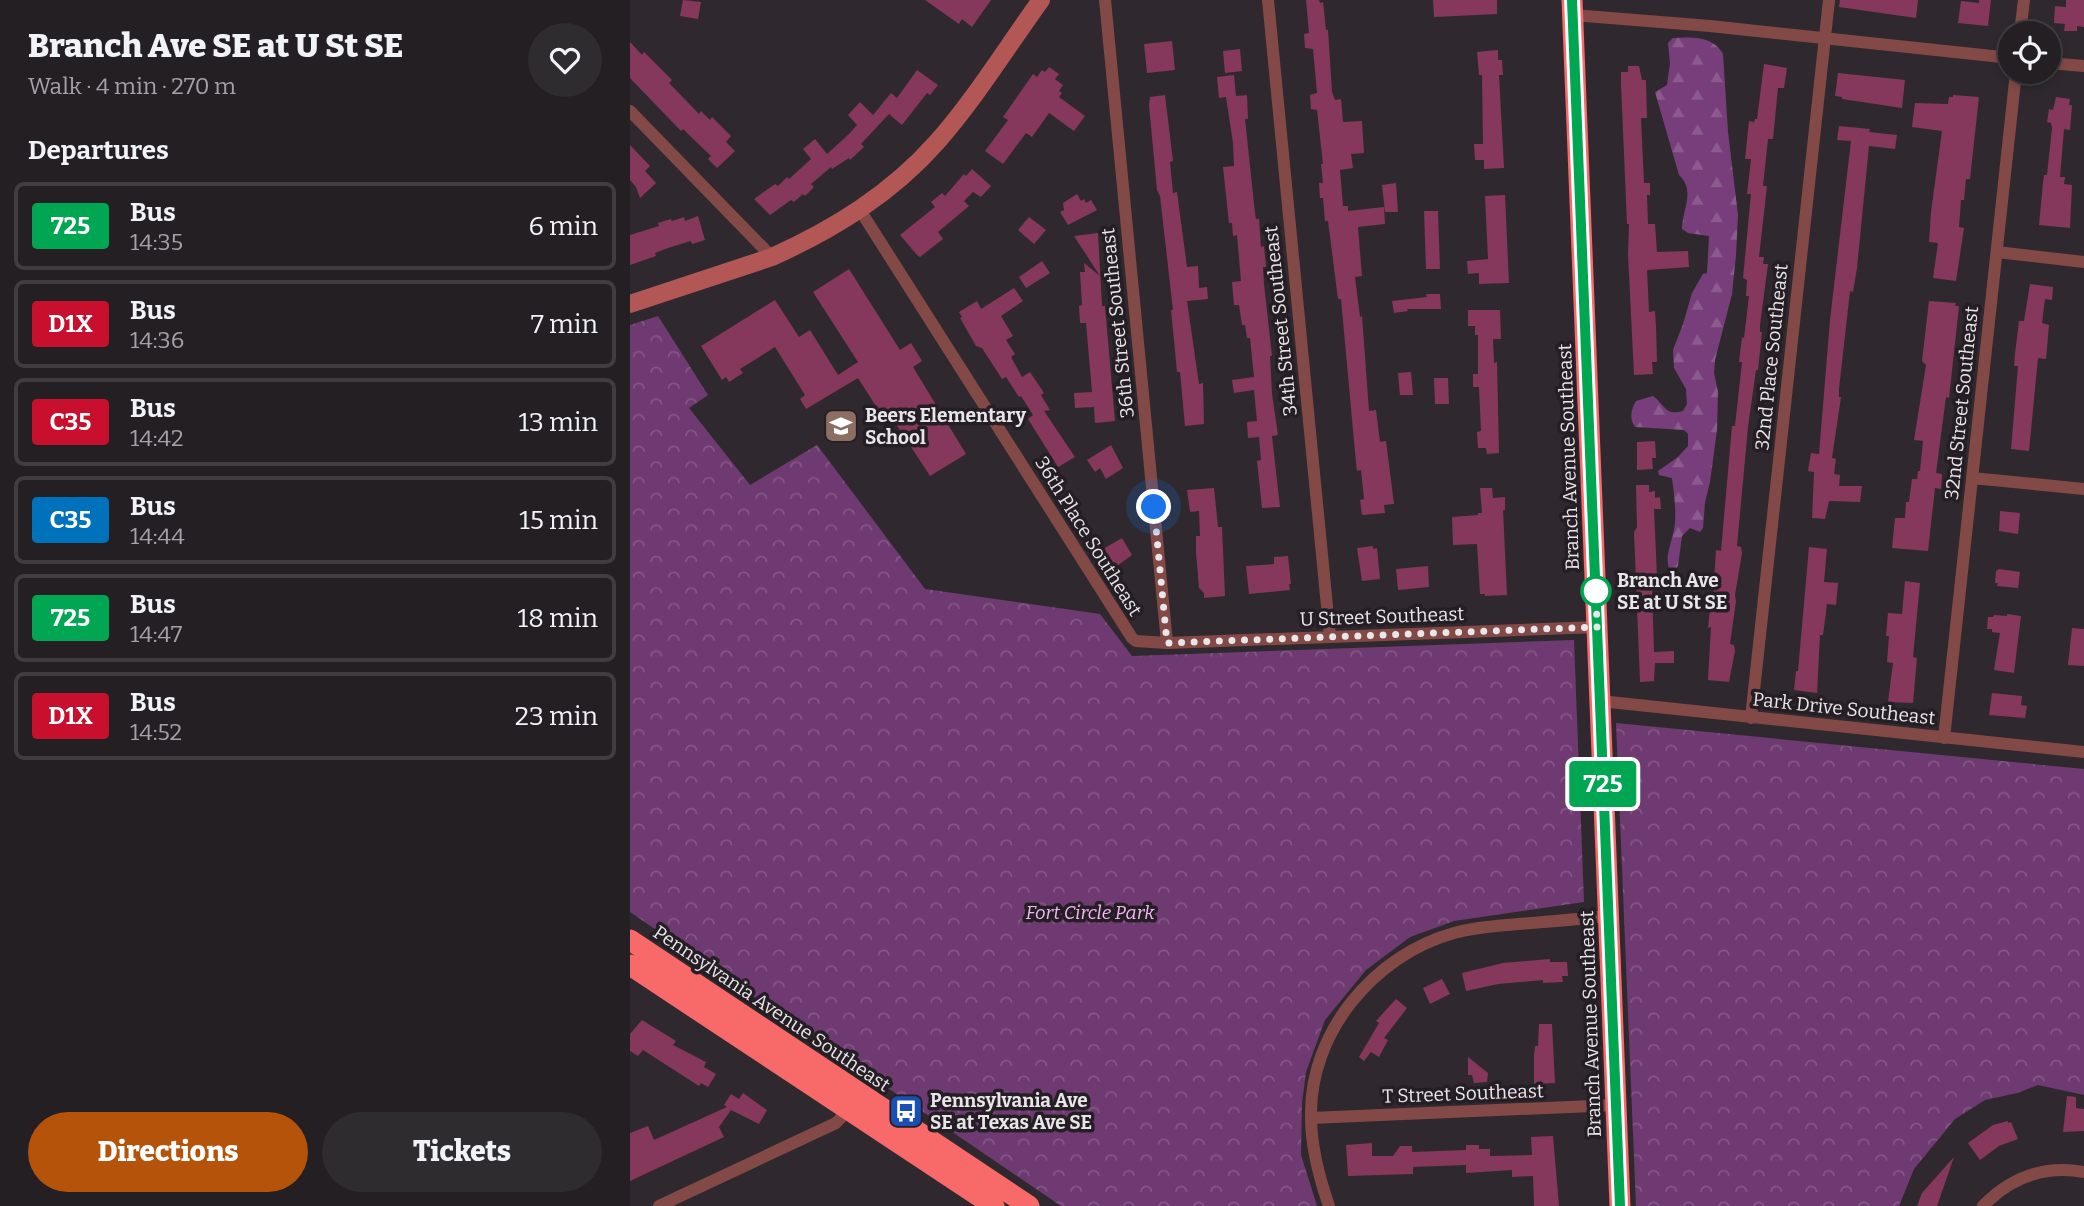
<!DOCTYPE html>
<html lang="en">
<head>
<meta charset="utf-8">
<style>
  :root { --surface:#231f23; --page:#2f2c30; --text:#f1f3f6; --muted:#a3a2a6; --line:#403d41; --accent:#b45309 }
  body { margin:0; font-family:Bitter,serif; background:var(--page); color:var(--text); height:100vh; display:flex; flex-direction:column; font-size:26px; white-space:nowrap }
  * { box-sizing:border-box; margin:0 }
  p { font-size:23px; color:var(--muted) }
  .icon { flex:none; width:38px; height:38px; fill:none; stroke:currentColor; stroke-width:2; stroke-linecap:round; stroke-linejoin:round }
  .map { position:relative; flex:1; overflow:hidden }
  .drawer { display:flex; flex-direction:column; background:var(--surface); width:630px }
  .drawer>* { flex:none }
  .badge { padding:0 14px; border-radius:5px; font-size:24px; line-height:46px }
  .buttons { position:absolute; left:1368px; top:21px; display:grid; gap:14px }
  .buttons a { display:grid; place-items:center; width:63px; height:63px; border-radius:50%; background:var(--surface); box-shadow:0 4px 10px #0003,0 0 0 2px var(--line); font-size:35px }
  .you { position:absolute; width:35px; height:35px; margin:-18px; border:5px solid #fff; border-radius:50%; background:#1a73e8; box-shadow:0 0 0 10px #1a73e833 }
  .map>.badge { position:absolute; translate:-50% -50%; box-shadow:0 0 0 4px #fff }
  h2 { padding:0 28px; font-size:26px; line-height:63px }
  .round { display:grid; place-items:center; flex:none; width:74px; height:74px; border-radius:37px; background:var(--page) }
  .overview { display:flex; align-items:center; justify-content:space-between; height:119px; padding:0 28px }
  h1 { font-size:33px; font-weight:800; line-height:52px }
  .cta { display:flex; gap:14px; margin-top:auto; padding:14px 28px }
  .cta a { flex:1; height:80px; border-radius:42px; background:var(--accent); color:#fff; font-size:28px; font-weight:800; line-height:80px; text-align:center }
  .cta a+a { background:var(--page); color:var(--text) }
  ul { padding:0; list-style:none }
  li { display:flex; align-items:center; gap:21px; height:88px; margin:0 14px 10px; padding:0 14px; border:4px solid var(--line); border-radius:10px }
  li div { flex:1 }
  li b { display:block; font-size:26px }
  li em { font-style:normal }
  li .badge { min-width:77px; font-weight:700; text-align:center }
  main { display:flex; flex:1; min-height:0 }
  .map>svg:first-child { display:block }
</style>
</head>
<body>
<main>
<section class="drawer">
<div class="overview"><div><h1>Branch Ave SE at U St SE</h1><p>Walk · 4 min · 270 m</p></div><a class="round"><svg class="icon" aria-label="heart" viewBox="0 0 24 24"><path d="M12 20l-8-8c-3-5 5-10 8-4 3-6 11-1 8 4z"/></svg></a></div>
<h2>Departures</h2>
<ul>
<li><span class="badge" style="background:#00a651;color:#fff">725</span><div><b>Bus</b><p>14:35</p></div><em>6 min</em></li>
<li><span class="badge" style="background:#c8102e;color:#fff">D1X</span><div><b>Bus</b><p>14:36</p></div><em>7 min</em></li>
<li><span class="badge" style="background:#c8102e;color:#fff">C35</span><div><b>Bus</b><p>14:42</p></div><em>13 min</em></li>
<li><span class="badge" style="background:#0072bc;color:#fff">C35</span><div><b>Bus</b><p>14:44</p></div><em>15 min</em></li>
<li><span class="badge" style="background:#00a651;color:#fff">725</span><div><b>Bus</b><p>14:47</p></div><em>18 min</em></li>
<li><span class="badge" style="background:#c8102e;color:#fff">D1X</span><div><b>Bus</b><p>14:52</p></div><em>23 min</em></li>
</ul>
<div class="cta"><a>Directions</a><a>Tickets</a></div>
</section>
<div class="map">
<svg width="1454" height="1206" viewBox="0 0 1454 1206">
  <defs>
    <pattern id="forest-firs" width="22" height="20" patternUnits="userSpaceOnUse" patternTransform="scale(1.75)"><rect width="22" height="20" fill="#783e7b"/><path d="M5 1l3.5 6h-7zM16 11l3.5 6h-7z" fill="#8b5a8e"/></pattern>
    <pattern id="park-crowns" width="20" height="18" patternUnits="userSpaceOnUse" patternTransform="scale(1.75)"><rect width="20" height="18" fill="#6f3a72"/><path d="M2 6a3 3 0 1 1 6 0M12 15a3 3 0 1 1 6 0" fill="none" stroke="#845686"/></pattern>
  </defs>
  <rect width="100%" height="100%" fill="#2f292f"/>
  <!-- forest -->
  <path fill="url(#forest-firs)" d="M1043,38C1062,37 1083,36 1093,54L1098,132L1108,215L1106,255L1102,294L1085,360L1084,373L1088,392L1087,430L1080,482L1075,502L1073,528L1070,532L1060,528L1052,536L1048,566L1044,570L1039,568C1034,555 1044,538 1045,523C1046,508 1044,493 1042,478L1029,475L1028,471L1048,457L1058,446V434L1054,430L1005,427C999,419 1001,409 1006,401L1023,396C1036,406 1035,416 1053,411L1057,404L1056,389L1044,368L1043,350L1053,324L1062,293L1073,274L1077,273L1079,236L1058,233L1052,229C1052,210 1066,191 1049,175L1025,92L1037,85L1040,63L1038,43Z"/>
  <!-- park -->
  <path fill="url(#park-crowns)" d="M28,316L78,395L59,408L120,485L187,445L295,589L470,614L502,656L944,640L954,902L824,921L780,937L736,970L695,1020L676,1072L672,1103L671,1155L687,1206H431L0,912V325Z
    M986,723L1454,769V1095L1408,1085L1387,1093L1355,1100L1325,1119L1284,1169L1269,1206H1006Z"/>
  <!-- building -->
  <path fill="#86375c" d="M53,0L71,2L68,19L50,16Z
    M295,0H361L342,27L332,19L329,24Z
    M676,0H689L690,3L693,2L696,30H698L702,92L705,100L711,99L713,122L732,121L734,153L721,154L723,168L710,170L713,206H718V211L754,207L755,224L728,227L732,276L725,277L730,317L732,316L739,411L746,410L750,442L756,441L764,504L754,505L755,513L732,515L730,500L734,499L731,470L727,471L726,463L711,299H708L698,221H695L693,198H690L689,183H693L691,164H693L687,110L681,109L680,95L687,93L683,49L675,48L674,34L679,33Z
    M803,0H867V14L804,17Z
    M1210,0H1288L1286,18L1209,7Z
    M1349,0H1361L1358,26L1328,23L1331,1L1349,3Z
    M1436,0H1454V27L1447,26V31H1434L1435,24L1424,23L1425,6L1436,7Z
    M542,41L545,70L517,73L514,44Z
    M0,42L12,55L14,52L42,80L39,83L69,114L71,111L80,120L82,117L101,136L96,142L105,151L87,168L78,159L81,156L53,129L51,131L0,78Z
    M610,49L612,71L595,73L593,51Z
    M868,50V60H872L873,75H869L874,168L854,169V160H845L844,144H853L852,75H849L847,52Z
    M1134,64L1157,68L1154,88H1148L1143,139H1138L1133,186H1137L1129,257H1134L1133,264H1138L1130,325V332H1132L1128,370H1126L1118,427L1107,546L1111,547L1112,553L1105,595L1106,601L1100,644L1104,645L1105,651L1099,682L1078,680L1081,627L1078,628L1081,599H1083L1086,550L1091,551L1102,426H1105L1112,362H1109L1112,337L1114,338L1119,296H1116L1117,280L1113,278L1121,194H1117L1121,159H1115L1119,121L1124,122L1125,119H1127Z
    M998,66H1009L1012,80H1016L1017,118H1011L1014,183H1020V195H1017L1018,224H1025L1027,252L1058,251L1059,267L1017,270L1019,312L1025,311L1026,327L1027,362H1022L1023,374L1004,375L998,254L999,224H997L991,84V72H998Z
    M419,67L429,74L425,79L433,85L429,91L432,93L429,97L455,116L444,131L419,113L402,137L396,133L373,164L355,151L378,120L373,117L403,74L407,77L412,70L415,72Z
    M287,70L308,85L300,95L297,93L272,125L259,114L231,144L234,147L220,160L219,158L202,169L201,167L181,184L184,187L175,196L173,194L164,202L161,200L140,215L124,199L145,184L148,186L157,177L159,179L181,159L173,149L185,139L197,154L219,134L227,125L218,115L230,102L243,115L261,93L267,98Z
    M1208,73L1275,80L1272,108L1212,99V97L1205,96Z
    M604,75L606,96L617,95L618,119H615L625,213L626,219H629L631,247L634,246L636,267H633L634,284L642,356H640L642,394L648,435L642,436L650,507L632,508L627,461L631,460L629,437L618,438L617,422L627,421L624,390L604,393L602,380L624,377L620,338H617L615,325H612L609,305H604L602,282L611,281L607,235L603,236L602,223H599L593,167L604,166L603,143L596,97L589,98L587,77Z
    M535,95L543,161L540,162L543,193L547,192L557,267L568,266L569,288L577,287L578,299L557,301L569,384L573,383L574,424L555,426L550,372H547L541,310H543L530,196L527,190L519,105L520,97Z
    M1323,95L1349,97L1340,179H1336L1334,200H1331L1329,227L1334,228L1326,281L1303,278L1308,243L1299,242L1301,212L1312,131L1282,127L1285,103L1318,104L1319,97H1323Z
    M1426,97L1440,99L1439,105H1442L1440,130L1434,129L1430,177H1435L1434,184L1442,185L1440,228L1409,225L1413,183L1414,175H1417L1422,128L1421,123L1417,122L1419,109L1423,110Z
    M1209,126L1240,129L1239,132L1267,135L1265,149L1239,146L1227,268L1223,292L1220,291L1209,389V397H1211L1202,458L1206,459L1204,474L1210,475L1209,486H1232L1230,502L1199,501L1195,519L1182,518L1184,472L1178,471L1181,453L1189,454L1200,320L1221,141L1207,140Z
    M0,145L20,166L15,171L26,183L10,198L6,187L0,180Z
    M342,169L361,186L351,197L343,192L334,201L339,206L308,232L313,239L290,257L287,255L270,235L305,207L301,202L312,193L315,196L334,174L336,176Z
    M766,183L768,212H755L752,185Z
    M447,194L451,201L454,199L456,203L461,200L467,210L438,225L430,212L434,210L433,203Z
    M875,195L879,283L849,284V273L838,274L837,261L858,259L855,196Z
    M794,211H808L810,269H796Z
    M68,216L75,240L62,244L61,241L38,248L25,253L26,256L0,265V235L29,226L28,223L41,219L42,221L54,217L55,221Z
    M399,217L416,230L404,244L388,230Z
    M468,233L472,306H475L485,421L465,423L464,407L445,408L444,393L462,392L456,323H450L449,306L452,305L450,272H455L454,263L470,276L444,236Z
    M412,261L420,273L396,288L389,277Z
    M219,269L270,350L281,343L292,361L283,367L336,454L300,476L255,407L249,411L228,378L176,409L170,399L175,395L145,347L110,369L113,373L99,382L96,377L92,380L71,346L145,300L169,337L180,330L208,375L228,362L183,292Z
    M1400,284L1423,287L1422,300L1415,299L1412,323L1419,325L1416,359L1408,358L1399,451L1381,449L1388,366H1384L1385,354L1389,321H1394Z
    M384,288L393,301L371,316L383,336L376,340L385,354L381,357L392,377L400,372L414,393L411,395L420,410L414,411L445,457L428,467L398,419L403,415L391,396L389,397L376,377L372,379L352,348L346,346L330,318L332,317L329,312L347,301L351,309Z
    M796,294H810L811,309H777L778,311L764,313L762,301L797,297Z
    M1299,301L1326,303L1325,306H1329L1319,398L1316,397L1306,473L1312,474L1311,489L1305,488L1298,551L1262,548L1265,518H1275L1276,502H1279L1282,479H1287L1288,471H1290L1293,441L1284,440L1296,365L1292,361Z
    M838,310H870L871,339H863L864,363L867,362L869,453L857,454L856,448H848L847,432L851,431L849,387H843V374H848V335H845V326H838Z
    M781,372L783,395H770L768,373Z
    M804,378H818L819,404H805Z
    M1025,441L1026,458H1022L1023,469L1007,470V442Z
    M481,445L493,468L476,479L470,468L465,472L457,460Z
    M1006,485H1019V492L1025,491V498L1030,497L1031,509H1024L1027,577L1026,587H1022L1024,652L1044,651V663H1025L1024,681L1010,682L1004,532L1007,527Z
    M584,488L588,527H592L595,596L574,598V593L569,588L566,553V536H570L569,511L560,512L557,490Z
    M850,488H862L863,498L875,497V510H873L877,595L855,596V594H850L847,544L823,545L822,517L848,515V513H852Z
    M1370,511L1390,513L1388,534L1369,531Z
    M492,538L502,555L484,568L473,549Z
    M743,546V549L747,548L750,579L732,581L727,548Z
    M1179,547L1197,549L1194,582L1208,583L1206,605L1197,604L1193,635H1190L1187,693L1164,690L1166,671H1168Z
    M658,556L661,584H659L660,590L619,594L616,566L644,564V557Z
    M798,566L799,587L768,590L766,569Z
    M1369,569L1390,572L1388,588L1367,586L1368,583H1365L1366,571Z
    M1275,581L1290,583L1283,657L1287,658L1283,703L1258,702L1263,663L1257,662L1259,636H1256L1258,613L1272,614Z
    M1377,614L1391,616L1384,673L1364,670L1370,633L1362,632V629H1357L1358,617H1363L1364,615L1377,616Z
    M1442,628L1454,629V666L1438,665Z
    M1362,693L1392,696L1391,705L1397,706L1395,718L1359,715Z
    M920,959V962H937L938,976H932L933,982L913,983V980L868,984L836,991L832,973L873,963Z
    M812,979L820,994L800,1004L793,988Z
    M766,999L777,1008L754,1038L758,1040L749,1057L741,1052L734,1061L729,1057L749,1023L746,1021Z
    M12,1020L46,1041L43,1045L76,1062L74,1067L86,1074L78,1087L71,1083L69,1086L13,1050L8,1056L0,1051V1034Z
    M909,1024H922L925,1083L904,1084V1056L905,1046H908Z
    M838,1057L858,1073L857,1082L844,1083L842,1075H838Z
    M113,1093L137,1110L129,1124L101,1110L89,1127L94,1137L0,1181V1133L18,1126L24,1140L97,1107L94,1105L101,1094L109,1099Z
    M1437,1096L1446,1097V1108L1454,1109V1131L1433,1132Z
    M1378,1121V1123L1381,1122L1388,1139L1369,1146L1350,1160L1338,1143L1363,1125Z
    M923,1136L929,1206H904L903,1176L882,1177V1170L836,1173V1165L783,1167V1174L718,1176L716,1145L742,1143V1156H763L770,1146H782V1152L836,1150V1145H849V1149H860V1156L902,1155L901,1137Z
    M1324,1157L1307,1206H1287L1292,1193Z"/>
  <g fill="none" stroke-linecap="round" stroke-linejoin="round">
    <!-- street -->
    <path stroke="#834947" stroke-width="12" d="M475,0L537,643
      M638,0L700,637
      M943,15L1080,26L1381,58
      M1390,33L1394,0
      M1419,63L1454,66
      M0,111L142,257
      M230,210L502,638L506,641L537,643L967,627
      M1367,252L1454,262
      M1342,478L1454,489
      M970,701L1454,752
      M1121,718L1199,0
      M1314,738L1386,72
      M681,1118L986,1105
      M29,1206L206,1123L223,1105
      M699,1206C689,1177 681,1148 681,1117C679,1033 744,955 824,933C845,927 867,926 888,924C918,922 948,919 978,916
      M1353,1206C1381,1177 1414,1165 1454,1172"/>
    <!-- secondary -->
    <path stroke="#b25755" stroke-width="18" d="M0,304L142,257C204,229 261,194 307,142C345,99 377,47 411,0"/>
    <!-- highway -->
    <path stroke="#f86969" stroke-width="21" d="M942,0L990,1206
      M0,940L399,1206
      M0,965L364,1206"/>
  </g>
  <g fill="none" stroke-linecap="round" stroke-linejoin="round">
    <!-- line casing -->
    <g stroke="#fff" stroke-width="16">
      <path id="line" d="M942,0L990,1206"/>
    </g>
    <!-- line -->
    <use href="#line" stroke="#00a651" stroke-width="10"/>
    <!-- walk -->
    <path stroke="#e9e6e9" stroke-width="7" stroke-dasharray="0 12.6" d="M524,507L537,643L967,627L966,591"/>
  </g>
  <!-- icons -->
  <defs>
    <g id="school-square" transform="scale(1.75)"><rect x="-9" y="-9" width="18" height="18" rx="4" fill="#8d6e63" stroke="#251f25"/><path d="M0-5L7-2L0 1L-7-2ZM-4 1L0 2.5L4 1V4Q0 6-4 4Z" fill="#fff"/></g>
    <g id="bus-square" transform="scale(1.75)"><rect x="-9" y="-9" width="18" height="18" rx="4" fill="#1a4fb4" stroke="#251f25"/><path d="M-5-6H5V4H4V6H2V4H-2V6H-4V4H-5ZM-3.5-4V0h7V-4ZM-3.5 1.2v1.5H-2V1.2ZM2 1.2v1.5H3.5V1.2Z" fill="#fff"/></g>
  </defs>
  <g fill-rule="evenodd">
    <use href="#school-square" x="211" y="426"/>
    <use href="#bus-square" x="276" y="1111"/>
  </g>
  <!-- markers -->
  <circle fill="#fff" stroke="#00a651" stroke-width="3.5" cx="966" cy="591" r="14"/>
  <g text-anchor="middle" stroke-width="7" stroke-linejoin="round" paint-order="stroke">
    <!-- street labels -->
    <g font-size="19" fill="#e9e6e9" stroke="#251f25">
      <text transform="translate(650 321) rotate(-96)" y="7">34th Street Southeast</text>
      <text transform="translate(487 323) rotate(-96)" y="7">36th Street Southeast</text>
      <text transform="translate(1141 357) rotate(-84)" y="7">32nd Place Southeast</text>
      <text transform="translate(1331 403) rotate(-84)" y="7">32nd Street Southeast</text>
      <text transform="translate(938 457) rotate(-92)" y="7">Branch Avenue Southeast</text>
      <text transform="translate(459 536) rotate(58)" y="7">36th Place Southeast</text>
      <text transform="translate(752 616) rotate(-2)" y="7">U Street Southeast</text>
      <text transform="translate(1214 708) rotate(6)" y="7">Park Drive Southeast</text>
      <text transform="translate(142 1008) rotate(34)" y="7">Pennsylvania Avenue Southeast</text>
      <text transform="translate(960 1024) rotate(-92)" y="7">Branch Avenue Southeast</text>
      <text transform="translate(833 1093) rotate(-2)" y="7">T Street Southeast</text>
    </g>
    <!-- poi labels -->
    <g font-size="19" font-weight="bold" fill="#e9e6e9" stroke="#251f25" text-anchor="start">
      <text x="235" y="422">Beers Elementary<tspan x="235" dy="22">School</tspan></text>
      <text x="300" y="1107">Pennsylvania Ave<tspan x="300" dy="22">SE at Texas Ave SE</tspan></text>
    </g>
    <!-- stop labels -->
    <g font-size="19" font-weight="bold" fill="#e9e6e9" stroke="#251f25" text-anchor="start">
      <text x="987" y="587">Branch Ave<tspan x="987" dy="22">SE at U St SE</tspan></text>
    </g>
    <!-- park labels -->
    <g font-size="19" font-style="italic" fill="#f7b5f9" stroke="#251f25">
      <text x="460" y="919">Fort Circle Park</text>
    </g>
  </g>
</svg>
<div class="buttons">
<a><svg class="icon" aria-label="locate" viewBox="0 0 24 24"><circle cx="12" cy="12" r="6"/><path d="M12 2v4M12 18v4M2 12h4M18 12h4"/></svg></a>
</div>
<div class="you" style="left:524px;top:507px"></div>
<b class="badge" style="left:973px;top:784px;background:#00a651;color:#fff">725</b>
</div>
</main>
</body>
</html>
